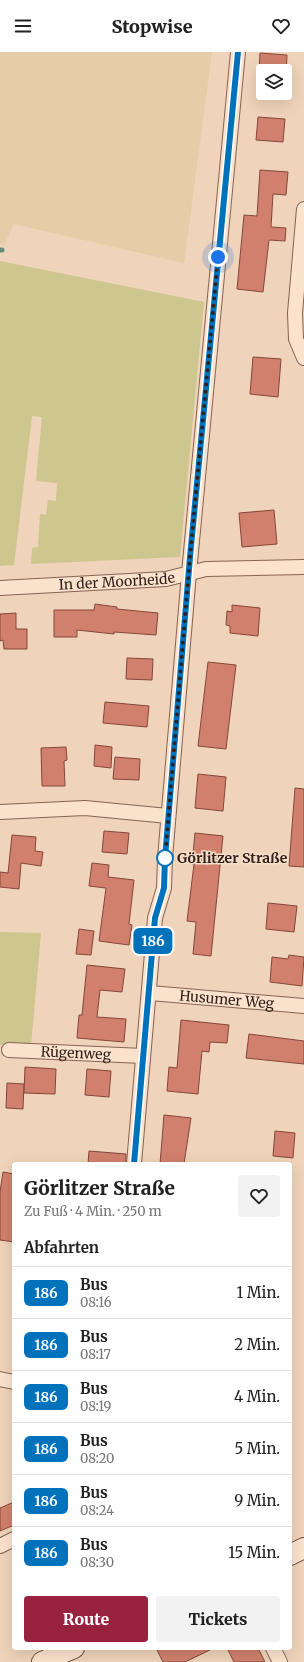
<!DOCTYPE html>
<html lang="de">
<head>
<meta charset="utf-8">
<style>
  :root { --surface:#fff; --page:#f2f2f2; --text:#222; --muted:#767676; --line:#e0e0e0; --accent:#98213d }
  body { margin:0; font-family:Merriweather,serif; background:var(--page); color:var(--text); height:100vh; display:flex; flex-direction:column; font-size:15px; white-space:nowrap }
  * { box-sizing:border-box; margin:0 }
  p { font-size:13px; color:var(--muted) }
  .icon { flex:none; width:22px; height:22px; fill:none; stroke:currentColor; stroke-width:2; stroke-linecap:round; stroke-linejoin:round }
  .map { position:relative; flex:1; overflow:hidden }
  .panel { position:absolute; left:12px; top:1110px; width:280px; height:488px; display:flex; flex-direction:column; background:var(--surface); border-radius:4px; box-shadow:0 4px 16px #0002 }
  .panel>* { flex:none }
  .badge { padding:0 8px; border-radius:6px; font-size:14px; line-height:26px }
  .controls { position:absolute; left:256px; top:12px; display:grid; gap:8px }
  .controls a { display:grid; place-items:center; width:36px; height:36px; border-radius:4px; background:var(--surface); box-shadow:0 4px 16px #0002; font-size:20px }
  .you { position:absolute; width:20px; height:20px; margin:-10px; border:3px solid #fff; border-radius:50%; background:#1a73e8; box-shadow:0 0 0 6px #1a73e833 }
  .map>.badge { position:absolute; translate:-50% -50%; box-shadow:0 0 0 2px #fff }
  h2 { padding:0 12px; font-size:15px; line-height:36px }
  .round { display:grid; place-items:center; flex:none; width:42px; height:42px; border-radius:4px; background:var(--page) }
  .overview { display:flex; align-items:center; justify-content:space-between; height:68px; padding:0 12px }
  h1 { font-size:19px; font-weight:800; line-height:30px }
  .cta { display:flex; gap:8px; margin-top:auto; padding:8px 12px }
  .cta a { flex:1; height:46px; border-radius:4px; background:var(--accent); color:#fff; font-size:16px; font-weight:800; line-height:46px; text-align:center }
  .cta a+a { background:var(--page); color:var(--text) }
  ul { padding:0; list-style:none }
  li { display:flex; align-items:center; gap:12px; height:52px; padding:0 12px; border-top:1px solid var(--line) }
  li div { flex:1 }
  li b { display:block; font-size:15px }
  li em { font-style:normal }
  li .badge { min-width:44px; font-weight:700; text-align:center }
  header { display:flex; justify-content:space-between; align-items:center; height:52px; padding:0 12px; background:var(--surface); font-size:18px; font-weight:800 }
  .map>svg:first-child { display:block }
</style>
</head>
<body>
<header><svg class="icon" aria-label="menu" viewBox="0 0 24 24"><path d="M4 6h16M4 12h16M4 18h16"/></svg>Stopwise<svg class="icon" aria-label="heart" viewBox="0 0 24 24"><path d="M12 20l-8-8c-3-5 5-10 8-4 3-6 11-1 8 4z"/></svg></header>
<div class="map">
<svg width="304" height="1610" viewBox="0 0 304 1610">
  <rect width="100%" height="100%" fill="#efd3ba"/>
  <!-- farmland -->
  <path fill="#e5cda7" d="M0,0H212L184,211L14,172L4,193L0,192Z"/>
  <!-- green -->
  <path fill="#cdc68e" d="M0,209L204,250L180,505L31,512L32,496L38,495L40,462L46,463L48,448L56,449L57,431L36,429L42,365L32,364L14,513L0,514Z
    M0,880L41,881L31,994L0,993Z"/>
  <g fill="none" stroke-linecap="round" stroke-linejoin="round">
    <!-- stream -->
    <path stroke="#668d7a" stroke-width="5" d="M0,198H2"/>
  </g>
  <!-- building -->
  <path fill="#d0806d" stroke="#864639" d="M260,1L287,3L285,40V19H263V38L258,37Z
    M258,65L285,67L283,90L256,88Z
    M260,118L288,120L286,143L273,142L271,175L286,176L285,189L269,188L263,240L237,237L244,163L257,164Z
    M253,305L281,307L278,345L250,342Z
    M274,458L277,492L242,495L239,461Z
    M95,552L117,555V557L158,561L156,583L114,580V582L77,578V585H54V558H94Z
    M232,553L260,556L258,584L230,581V574L226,573L227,559L232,560Z
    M16,561V577H27V597H4L3,588L0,589V562Z
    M127,606L153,607L152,628L126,627Z
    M208,610L236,613L226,697L198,694Z
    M105,650L149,654L147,675L103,671Z
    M95,693L112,695L111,716L94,714Z
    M66,695L67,708L64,709L65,734H42L41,696Z
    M115,705L140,707L139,728L113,727Z
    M198,722L226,725L223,759L195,756Z
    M295,736L304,737V815L289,814Z
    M104,779L129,781L127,802L102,800Z
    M195,781L223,784L211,904L193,902L196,870L187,869L194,812H192Z
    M12,783L36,785L35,799L43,800L41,814L21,811L19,837L0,835V820L8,821Z
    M92,811L109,813L108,825L134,828L129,872L132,873L129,893L99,889L106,836L89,834Z
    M268,851L297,854L294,880L266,877Z
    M79,877L94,879L91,903L76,902Z
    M289,903L304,905L302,934L270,930L272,905L288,907Z
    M87,913L125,917L122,940L100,938L97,965L126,967L124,990L77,986L79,963H82Z
    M181,968L229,973L227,991L210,990L209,1000L202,999L198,1042L167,1039L169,1015L177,1016Z
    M249,982L304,989V1012L246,1006Z
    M25,1015L56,1017L55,1042L24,1041Z
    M87,1017L111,1019L109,1045L85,1043Z
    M7,1031L24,1032L23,1057L6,1056Z
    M164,1063L191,1066L184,1112H160Z
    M275,1079L295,1081L293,1106L273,1104Z
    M89,1099L126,1102V1112H88Z
    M3,1120L14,1122V1190L0,1188V1140Z
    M14,1450V1473L0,1479V1456Z
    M156,1596H214L185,1610H163Z
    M227,1596H258L265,1610H234Z"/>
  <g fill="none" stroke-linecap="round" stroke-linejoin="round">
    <!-- minor casing -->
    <g stroke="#866354" stroke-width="16">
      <g id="minor">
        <path d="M304,157L295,261L296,287L304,306"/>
        <path id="s1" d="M0,536L166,527L206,517L304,515"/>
        <path d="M0,760L85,756L168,764"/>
        <path id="s2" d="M150,941L304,954"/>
        <path id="s3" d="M9,998L143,1004"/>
        <path d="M134,1112L155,866L164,836L165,806L189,521L238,0"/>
        <path d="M0,1327L14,1330"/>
        <path d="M0,1494L14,1487"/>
        <path d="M273,1596L280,1610"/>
      </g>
    </g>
    <!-- secondary casing -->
    <g stroke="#684537" stroke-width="22">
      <path id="secondary" d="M290,1503L304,1496
        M42,1610L74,1596"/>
    </g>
    <!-- minor -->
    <use href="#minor" stroke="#fae2cd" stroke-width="14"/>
    <!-- secondary -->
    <use href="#secondary" stroke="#fae2cd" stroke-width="20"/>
  </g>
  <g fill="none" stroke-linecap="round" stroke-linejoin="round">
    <!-- line casing -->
    <g stroke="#fff" stroke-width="9">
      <path id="line" d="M134,1112L155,866L164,836L165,806L190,505L238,0"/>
    </g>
    <!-- line -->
    <use href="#line" stroke="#0072bc" stroke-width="6"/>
    <!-- walk -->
    <path stroke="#34201a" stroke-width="4" stroke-dasharray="0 7.2" d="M165,806L190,505L218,205"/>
  </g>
  <!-- markers -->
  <circle fill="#fff" stroke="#0072bc" stroke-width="2" cx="165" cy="806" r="8"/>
  <g text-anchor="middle" stroke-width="3" stroke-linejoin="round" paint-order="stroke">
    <!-- street labels -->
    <g font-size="14" fill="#34201a" stroke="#f7dfc9">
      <text dy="5" stroke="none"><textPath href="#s1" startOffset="117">In der Moorheide</textPath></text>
      <text dy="5" stroke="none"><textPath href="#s2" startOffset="77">Husumer Weg</textPath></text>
      <text dy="5" stroke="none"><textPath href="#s3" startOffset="67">Rügenweg</textPath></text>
    </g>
    <!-- stop labels -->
    <g font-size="14" font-weight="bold" fill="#34201a" stroke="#f7dfc9" text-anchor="start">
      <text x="177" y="811">Görlitzer Straße</text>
    </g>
  </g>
</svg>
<div class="controls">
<a><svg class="icon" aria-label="layers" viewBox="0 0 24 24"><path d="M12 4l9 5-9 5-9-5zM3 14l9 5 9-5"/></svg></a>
</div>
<div class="you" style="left:218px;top:205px"></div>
<b class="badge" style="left:153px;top:889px;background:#0072bc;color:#fff">186</b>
<section class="panel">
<div class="overview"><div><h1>Görlitzer Straße</h1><p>Zu Fuß · 4 Min. · 250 m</p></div><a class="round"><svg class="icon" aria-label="heart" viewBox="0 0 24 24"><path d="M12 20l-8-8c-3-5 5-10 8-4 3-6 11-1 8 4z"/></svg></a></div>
<h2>Abfahrten</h2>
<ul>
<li><span class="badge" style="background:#0072bc;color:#fff">186</span><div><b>Bus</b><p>08:16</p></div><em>1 Min.</em></li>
<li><span class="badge" style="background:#0072bc;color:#fff">186</span><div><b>Bus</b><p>08:17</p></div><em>2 Min.</em></li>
<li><span class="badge" style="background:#0072bc;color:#fff">186</span><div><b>Bus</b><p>08:19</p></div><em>4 Min.</em></li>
<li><span class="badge" style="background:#0072bc;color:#fff">186</span><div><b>Bus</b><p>08:20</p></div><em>5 Min.</em></li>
<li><span class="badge" style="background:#0072bc;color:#fff">186</span><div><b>Bus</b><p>08:24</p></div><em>9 Min.</em></li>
<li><span class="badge" style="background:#0072bc;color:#fff">186</span><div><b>Bus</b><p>08:30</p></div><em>15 Min.</em></li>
</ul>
<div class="cta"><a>Route</a><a>Tickets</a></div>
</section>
</div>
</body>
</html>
